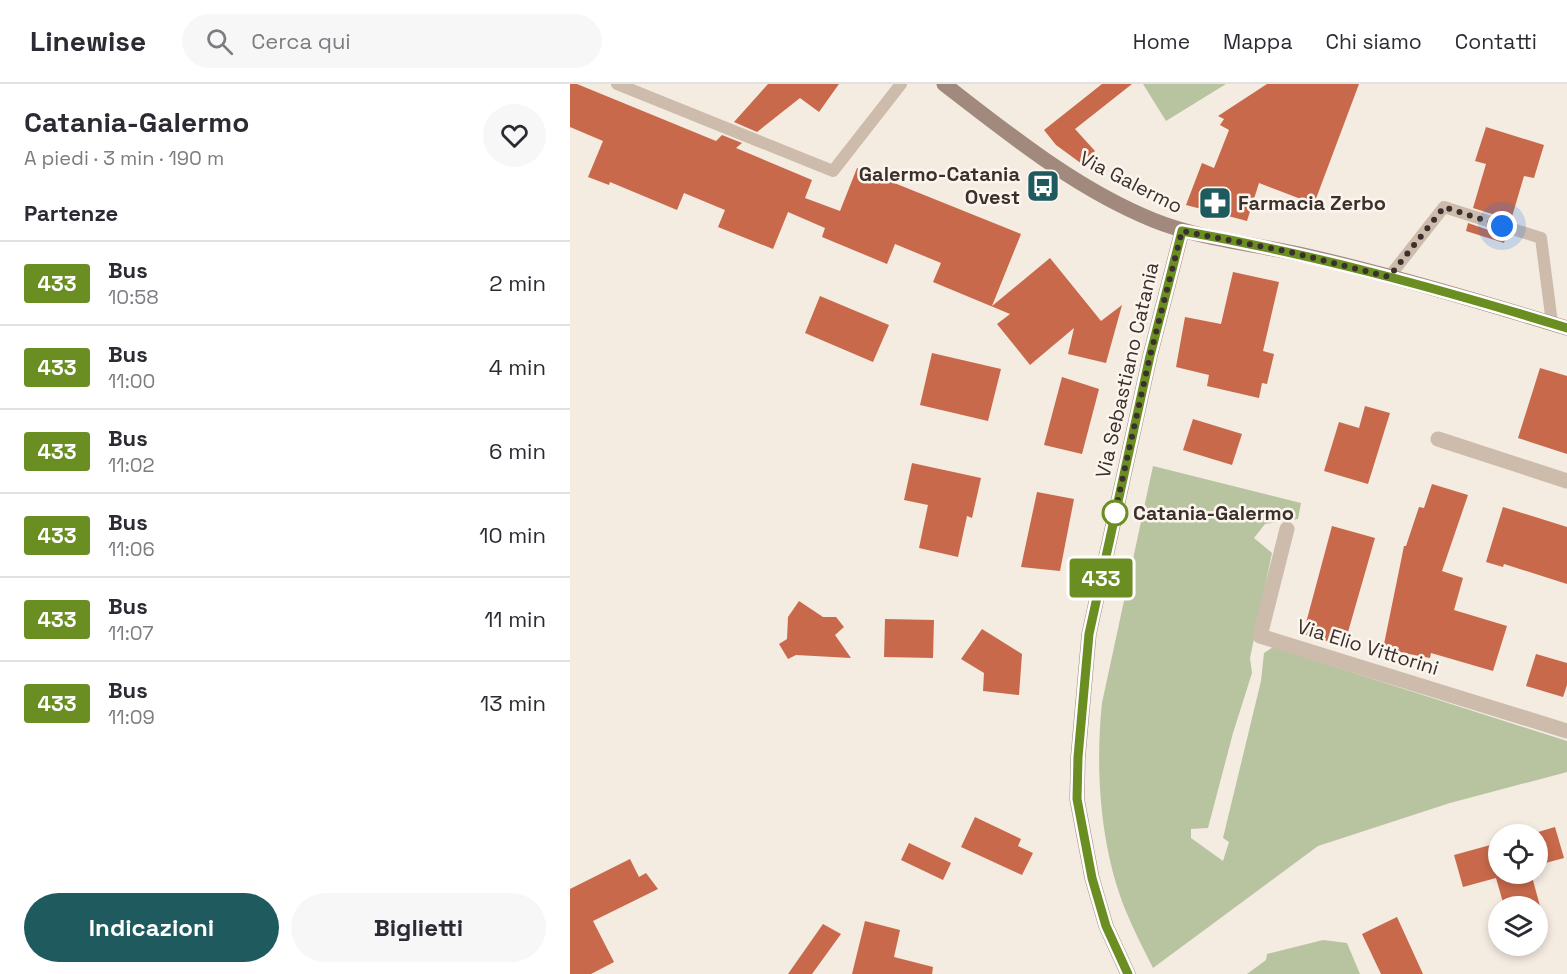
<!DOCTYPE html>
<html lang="it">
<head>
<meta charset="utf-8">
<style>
  :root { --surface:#fff; --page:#f7f7f7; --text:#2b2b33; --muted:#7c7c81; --line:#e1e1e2; --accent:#1f5a5e }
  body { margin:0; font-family:"Space Grotesk",sans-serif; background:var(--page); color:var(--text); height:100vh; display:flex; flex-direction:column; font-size:22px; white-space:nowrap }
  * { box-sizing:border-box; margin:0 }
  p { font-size:20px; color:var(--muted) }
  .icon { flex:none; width:33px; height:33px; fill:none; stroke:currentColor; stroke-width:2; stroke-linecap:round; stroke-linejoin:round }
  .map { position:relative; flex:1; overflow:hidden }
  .details { display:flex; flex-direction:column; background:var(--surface); width:570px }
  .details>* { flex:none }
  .badge { padding:0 12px; border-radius:4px; font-size:21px; line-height:39px }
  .tools { position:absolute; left:918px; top:740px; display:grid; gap:12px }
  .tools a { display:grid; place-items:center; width:60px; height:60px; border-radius:50%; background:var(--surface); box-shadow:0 3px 9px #0003; font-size:30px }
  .you { position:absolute; width:30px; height:30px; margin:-15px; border:4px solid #fff; border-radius:50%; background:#1a73e8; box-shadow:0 0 0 9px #1a73e833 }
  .map>.badge { position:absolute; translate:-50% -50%; box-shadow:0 0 0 3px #fff }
  h2 { padding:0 24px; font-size:22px; line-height:54px }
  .round { display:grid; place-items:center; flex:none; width:63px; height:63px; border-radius:32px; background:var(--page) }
  .summary { display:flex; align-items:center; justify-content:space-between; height:102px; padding:0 24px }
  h1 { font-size:28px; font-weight:700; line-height:45px }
  .primary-button { display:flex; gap:12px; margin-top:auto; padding:12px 24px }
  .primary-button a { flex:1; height:69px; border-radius:36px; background:var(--accent); color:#fff; font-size:24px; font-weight:700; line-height:69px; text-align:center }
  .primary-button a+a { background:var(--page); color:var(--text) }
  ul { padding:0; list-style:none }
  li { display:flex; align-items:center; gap:18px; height:84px; padding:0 24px; border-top:2px solid var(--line) }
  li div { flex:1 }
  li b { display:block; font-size:22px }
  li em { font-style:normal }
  li .badge { min-width:66px; font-weight:700; text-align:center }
  header { display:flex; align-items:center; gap:36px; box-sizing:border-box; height:84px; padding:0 30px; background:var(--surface); border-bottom:2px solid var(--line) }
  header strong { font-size:28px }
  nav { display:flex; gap:33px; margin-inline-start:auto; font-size:21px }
  .search { width:420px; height:54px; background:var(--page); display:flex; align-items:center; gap:15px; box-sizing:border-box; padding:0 21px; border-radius:33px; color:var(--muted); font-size:22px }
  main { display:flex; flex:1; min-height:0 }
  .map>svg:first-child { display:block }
</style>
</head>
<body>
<header>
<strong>Linewise</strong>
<div class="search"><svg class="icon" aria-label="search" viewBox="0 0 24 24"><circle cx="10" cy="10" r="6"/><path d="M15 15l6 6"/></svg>Cerca qui</div>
<nav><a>Home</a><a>Mappa</a><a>Chi siamo</a><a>Contatti</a></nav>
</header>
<main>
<section class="details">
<div class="summary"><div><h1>Catania-Galermo</h1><p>A piedi · 3 min · 190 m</p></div><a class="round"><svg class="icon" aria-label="heart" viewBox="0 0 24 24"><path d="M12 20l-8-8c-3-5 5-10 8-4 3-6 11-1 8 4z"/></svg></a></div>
<h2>Partenze</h2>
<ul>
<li><span class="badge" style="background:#6b8e23;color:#fff">433</span><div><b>Bus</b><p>10:58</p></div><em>2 min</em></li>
<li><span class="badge" style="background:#6b8e23;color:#fff">433</span><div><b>Bus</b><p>11:00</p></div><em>4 min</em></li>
<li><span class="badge" style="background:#6b8e23;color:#fff">433</span><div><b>Bus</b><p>11:02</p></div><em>6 min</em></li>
<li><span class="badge" style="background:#6b8e23;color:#fff">433</span><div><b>Bus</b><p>11:06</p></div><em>10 min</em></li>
<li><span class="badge" style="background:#6b8e23;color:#fff">433</span><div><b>Bus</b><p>11:07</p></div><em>11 min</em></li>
<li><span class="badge" style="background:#6b8e23;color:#fff">433</span><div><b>Bus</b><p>11:09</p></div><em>13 min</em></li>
</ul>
<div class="primary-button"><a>Indicazioni</a><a>Biglietti</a></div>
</section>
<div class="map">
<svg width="997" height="890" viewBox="0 0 997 890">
  <rect width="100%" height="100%" fill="#f4ebe1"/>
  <!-- green -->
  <path fill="#b8c4a0" d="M573,0H656L596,37Z
    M583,382L731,419L728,435L695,440L684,454L702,469L680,574L682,589L663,649L638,744L621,745V754L653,777L659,758L653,754L691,597L694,569L703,563L997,657V688L880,719L748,762L583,884C573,864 563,845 555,825C530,762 525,685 532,619Z
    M753,856L777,859L790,890H677L696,876L697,870Z"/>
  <!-- building -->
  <path fill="#c8694b" d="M0,0H7L146,57L152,51L172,59L166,64L242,96L235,114L270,127L287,84L451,150L422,222L480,174L531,237L552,221L536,279L498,270L504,244L460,281L427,240L440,230L363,198L371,179L325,160L317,180L252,153L255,144L218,128L203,165L148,143L155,126L114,109L107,126L40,98L39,101L18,93L33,57L0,43Z
    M198,0H269L249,28L230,14L187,48L164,38Z
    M532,0H562L505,45L525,67L512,80L486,61L474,46Z
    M697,0H789L744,120L689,99L677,137L616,121L632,79L644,84L659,46L650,41L654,35L648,32Z
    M916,43L974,61L964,94L954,92L941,136L903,124L916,80L905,77Z
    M898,139L936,152L934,159L896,147Z
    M663,188L709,198L693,267L704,270L697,300L692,299L689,314L637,302L639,291L606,283L615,233L651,240Z
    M250,212L319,241L303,278L235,249Z
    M362,269L431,285L418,337L350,321Z
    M970,284L997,292V370L948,354Z
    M492,293L529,305L512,370L474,361Z
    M795,322L820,329L798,400L754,387L769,338L789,344Z
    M623,335L672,350L662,381L613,366Z
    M342,379L411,394L402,434L397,432L388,473L349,464L358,421L334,416Z
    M862,400L898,411L872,487L893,494L884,526L937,542L923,587L861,569L860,574L813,565L834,462H836L849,423L854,424Z
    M467,408L504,415L490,487L451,483Z
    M933,423L997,443V500L934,480L933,483L916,478Z
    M762,442L805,454L774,562L733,550Z
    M229,517L253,533H266L274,543L265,551L281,574L226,571L218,575L209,560L217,555L218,533Z
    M315,535L364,536L363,574L314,573Z
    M412,545L452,570L449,611L413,607L414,589L391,575Z
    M966,570L997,579V601L993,613L956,602Z
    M405,733L451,755L448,762L463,769L452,791L391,763Z
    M985,743L994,774L968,781V748Z
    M339,759L381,779L373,796L331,776Z
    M924,760L928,789H961L970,822H934L926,794L893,803L884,771Z
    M60,775L69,793L76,789L88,805L23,837L44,878L21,890H0V805Z
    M827,833L853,890H811L792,850Z
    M295,837L330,846L324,873L363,883L362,890H282Z
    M253,840L271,850L242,890H218Z"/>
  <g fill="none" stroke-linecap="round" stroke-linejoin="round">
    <!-- lane -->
    <path stroke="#cdbbac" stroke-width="12" d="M47,0L263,87L331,0
      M819,193L874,123L971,154L982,239"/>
    <!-- street -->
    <path stroke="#cdbbac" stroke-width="15" d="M868,355L997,397
      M717,445L690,552L997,647"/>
    <!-- secondary -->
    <path stroke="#a18a7d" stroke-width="15" d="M374,0C439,50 506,105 583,136C632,156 687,160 738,172C825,192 911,218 997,244
      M558,890L536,842L522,794L507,715L508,673L519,550L580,272L612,147"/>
  </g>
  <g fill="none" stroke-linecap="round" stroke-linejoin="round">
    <!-- line casing -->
    <g stroke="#fff" stroke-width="14">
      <path id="line" d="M558,890L536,842L522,794L507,715L508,673L519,550L580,272L612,147C743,170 870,205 997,244"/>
    </g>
    <!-- line -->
    <use href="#line" stroke="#6b8e23" stroke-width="9"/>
    <!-- walk -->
    <path stroke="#3b302b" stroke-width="6" stroke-dasharray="0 10.8" d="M545,429L544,433L580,272L612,147L720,168L819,193L874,123L932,142"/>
  </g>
  <!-- icons -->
  <defs>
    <g id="bus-square" transform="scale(1.725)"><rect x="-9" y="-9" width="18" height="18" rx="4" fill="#1f5a5e" stroke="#fbf5ee"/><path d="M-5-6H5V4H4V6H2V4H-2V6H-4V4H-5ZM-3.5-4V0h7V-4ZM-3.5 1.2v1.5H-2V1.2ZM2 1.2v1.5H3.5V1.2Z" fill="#fff"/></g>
    <g id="pharmacy-square" transform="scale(1.725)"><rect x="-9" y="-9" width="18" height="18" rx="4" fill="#1f5a5e" stroke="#fbf5ee"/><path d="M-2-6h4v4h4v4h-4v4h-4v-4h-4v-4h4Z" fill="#fff"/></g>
  </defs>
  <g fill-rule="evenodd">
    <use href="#bus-square" x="473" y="102"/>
    <use href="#pharmacy-square" x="645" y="119"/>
  </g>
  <!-- markers -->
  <circle fill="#fff" stroke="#6b8e23" stroke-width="3" cx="545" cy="429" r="12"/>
  <g text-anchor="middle" stroke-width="5" stroke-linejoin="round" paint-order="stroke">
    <!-- poi labels -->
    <g font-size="20" font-weight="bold" fill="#3b302b" stroke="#fbf5ee" text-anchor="end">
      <text x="450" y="97">Galermo-Catania<tspan x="450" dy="23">Ovest</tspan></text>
      <text x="668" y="126" text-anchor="start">Farmacia Zerbo</text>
    </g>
    <!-- street labels -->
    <g font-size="20" fill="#3b302b" stroke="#fbf5ee">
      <text transform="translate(561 98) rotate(27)" y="7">Via Galermo</text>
      <text transform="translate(557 286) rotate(-77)" y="7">Via Sebastiano Catania</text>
      <text transform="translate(798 563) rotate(17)" y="7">Via Elio Vittorini</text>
    </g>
    <!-- stop labels -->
    <g font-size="20" font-weight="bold" fill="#3b302b" stroke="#fbf5ee" text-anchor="start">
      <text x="563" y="436">Catania-Galermo</text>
    </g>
  </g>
</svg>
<div class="tools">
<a><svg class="icon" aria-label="locate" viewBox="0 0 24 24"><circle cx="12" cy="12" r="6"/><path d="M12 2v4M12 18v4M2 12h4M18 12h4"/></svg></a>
<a><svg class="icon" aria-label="layers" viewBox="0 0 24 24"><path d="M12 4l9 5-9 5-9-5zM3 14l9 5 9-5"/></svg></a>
</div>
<div class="you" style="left:932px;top:142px"></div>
<b class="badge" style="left:531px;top:494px;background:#6b8e23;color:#fff">433</b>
</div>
</main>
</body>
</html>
